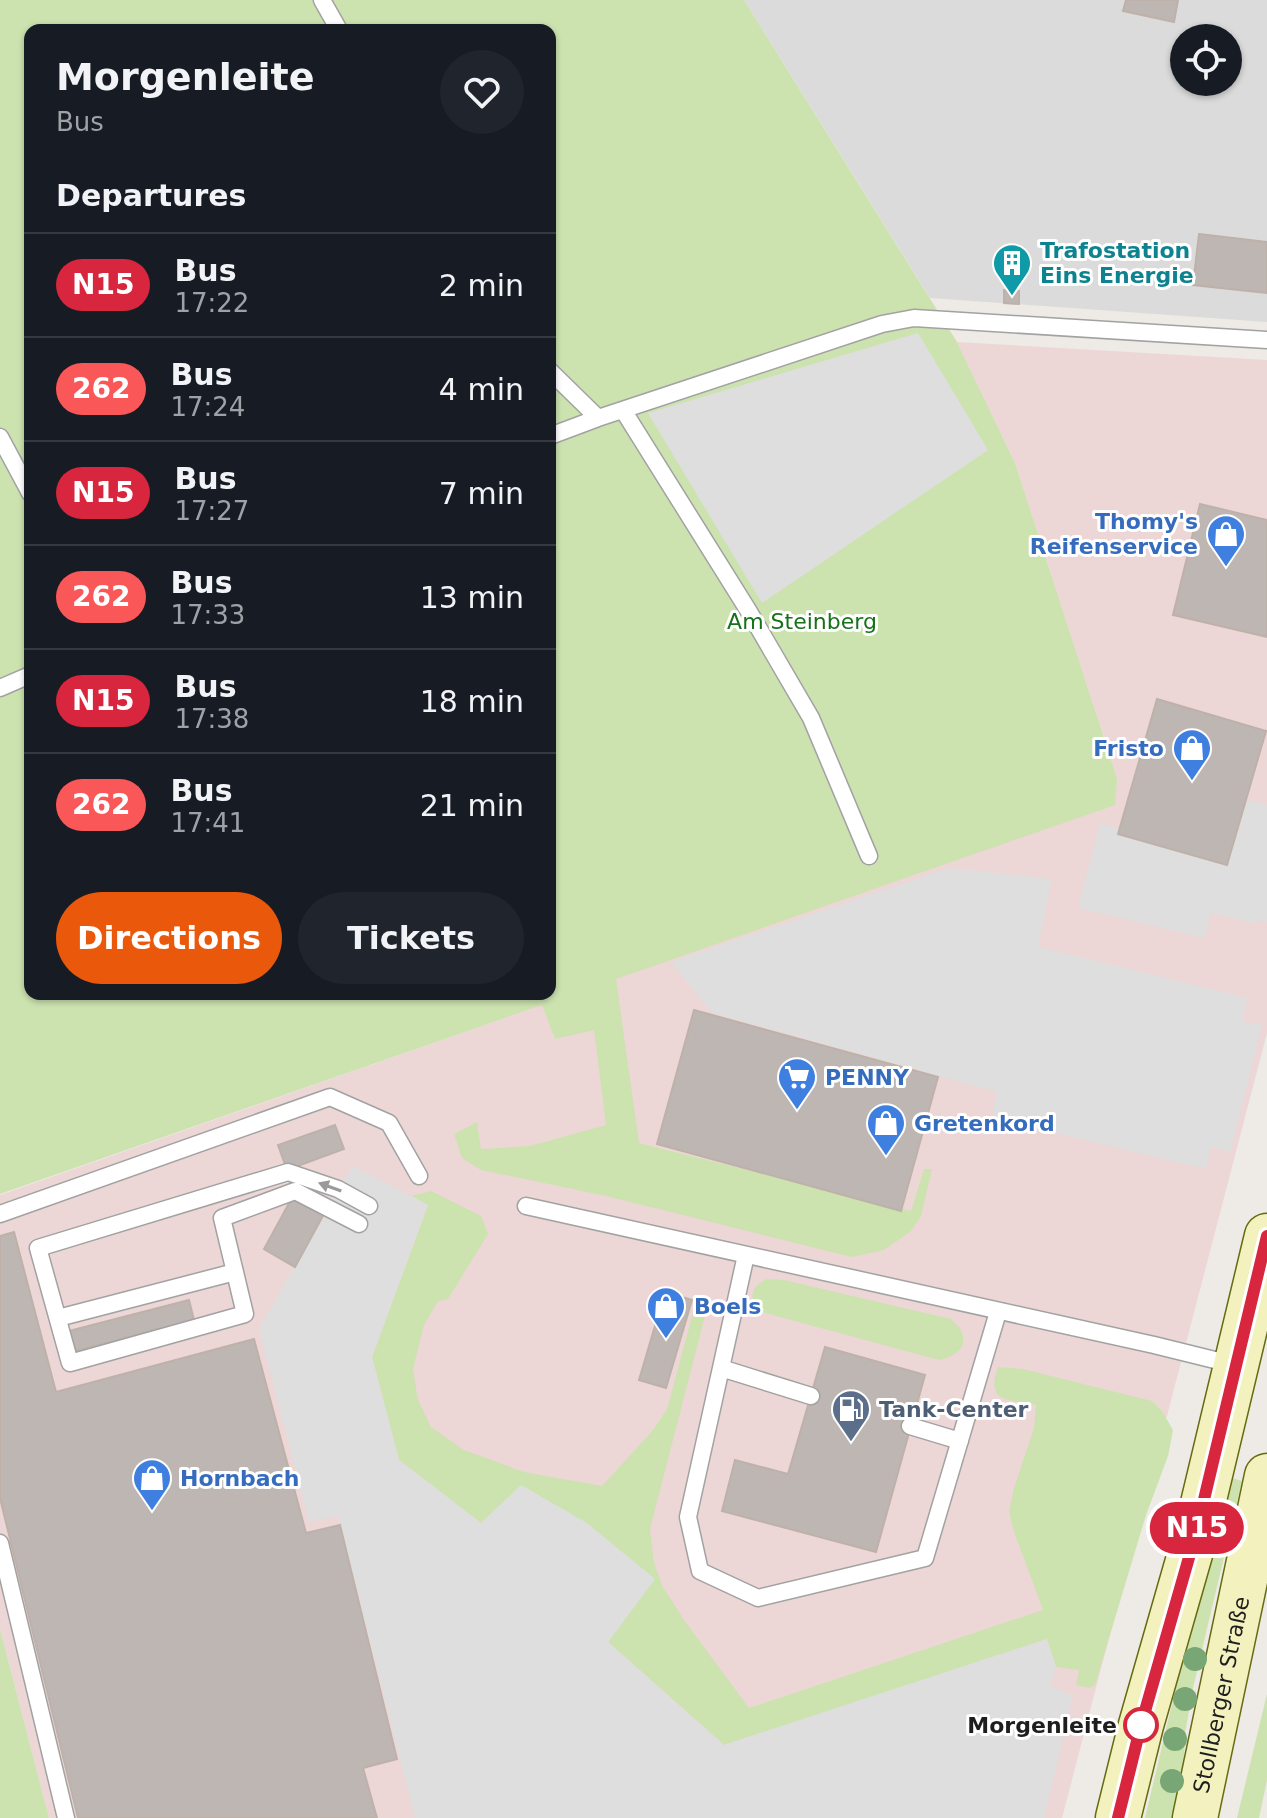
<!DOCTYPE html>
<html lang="en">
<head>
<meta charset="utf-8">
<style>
  :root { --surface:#171b24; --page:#20242c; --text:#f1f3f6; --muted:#9ea1a6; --line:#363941; --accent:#ea580c }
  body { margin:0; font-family:"DejaVu Sans",sans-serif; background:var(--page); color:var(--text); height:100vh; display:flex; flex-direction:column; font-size:30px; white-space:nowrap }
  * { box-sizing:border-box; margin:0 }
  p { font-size:26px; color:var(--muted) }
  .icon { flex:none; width:44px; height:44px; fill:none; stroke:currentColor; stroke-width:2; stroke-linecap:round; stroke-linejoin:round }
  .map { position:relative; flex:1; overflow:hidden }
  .details { position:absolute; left:24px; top:24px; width:532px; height:976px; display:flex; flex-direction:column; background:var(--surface); border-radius:16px; box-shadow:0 2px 6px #0004 }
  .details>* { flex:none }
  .badge { padding:0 16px; border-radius:26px; font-size:28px; line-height:52px }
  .fabs { position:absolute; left:1170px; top:24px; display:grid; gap:16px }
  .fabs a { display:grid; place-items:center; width:72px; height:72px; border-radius:50%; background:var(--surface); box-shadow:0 2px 6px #0004; font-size:40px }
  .map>.badge { position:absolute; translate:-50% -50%; box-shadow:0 0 0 4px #fff }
  h2 { padding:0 32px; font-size:30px; line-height:72px }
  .round { display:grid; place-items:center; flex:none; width:84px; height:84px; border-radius:42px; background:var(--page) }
  .overview { display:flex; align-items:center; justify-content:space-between; height:136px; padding:0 32px }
  h1 { font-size:38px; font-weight:800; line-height:60px }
  .action { display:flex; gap:16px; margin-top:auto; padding:16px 32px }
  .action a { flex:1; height:92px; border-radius:48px; background:var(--accent); color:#fff; font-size:32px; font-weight:800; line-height:92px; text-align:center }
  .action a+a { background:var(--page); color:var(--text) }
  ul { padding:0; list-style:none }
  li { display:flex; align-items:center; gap:24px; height:104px; padding:0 32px; border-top:2px solid var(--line) }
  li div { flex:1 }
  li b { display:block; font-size:30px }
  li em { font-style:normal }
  li .badge { min-width:88px; font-weight:700; text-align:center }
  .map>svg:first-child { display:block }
</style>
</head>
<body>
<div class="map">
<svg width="1267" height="1818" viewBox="0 0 1267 1818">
  <rect width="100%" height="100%" fill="#eeeae5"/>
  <!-- residential -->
  <path fill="#dcdbdb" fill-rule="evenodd" d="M744,0H1267V322L930,298ZM1184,38H1228V82H1184Z"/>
  <!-- commercial -->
  <path fill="#edd6d6" d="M957,342L1267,360V1033L1062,1818H49L0,1629V1195L616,979L1117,778L1015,463Z"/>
  <!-- grass -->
  <path fill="#cce3b0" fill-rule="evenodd" d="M0,0H744L957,342L1015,463L1117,778L1115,805L616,979L639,1143L911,1211L924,1169H932L921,1216L911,1231L884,1250L852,1257L606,1196L481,1170L462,1158L454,1134L477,1122L481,1149L530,1146L606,1125L594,1030L555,1039L542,1005L0,1194ZM30,30H550V994H30Z
    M431,1191L481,1216L488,1234L448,1299L438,1301L424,1325L413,1369L418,1400L431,1427L464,1450L524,1472L602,1486L653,1430L667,1409L694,1309L706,1312L650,1529L654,1563L663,1587L684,1620L749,1708L1043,1610L1013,1529L1009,1511L1014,1488L1034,1428L1036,1405C1008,1399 985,1403 998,1367L1023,1369L1152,1401L1162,1411L1173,1430L1168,1456L1146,1515L1095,1685L1089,1688L1076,1685L1079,1670L1056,1667L1047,1639L724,1745L608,1642L654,1578L481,1523L399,1460L372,1357L428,1205L412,1196Z
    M767,1279L784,1280L951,1319C954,1323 959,1326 961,1330C969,1349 954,1357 939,1360L765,1313L753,1304C751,1291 754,1285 767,1279Z
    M1226,1476L1242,1481L1193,1688L1185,1734L1183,1788L1177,1818H1145Z
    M0,1629L49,1818H0Z
    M1267,1694V1780L1259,1818H1237Z"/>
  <!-- parking -->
  <path fill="#dedede" d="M918,333L988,450L762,603L648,413Z
    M1247,800L1267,805V922L1258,920L1257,924L1211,913L1204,938L1078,908L1100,823L1119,829L1118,834L1227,866Z
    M949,868L1052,879L1038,947L1248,998L1242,1021L1262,1025L1230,1152L1211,1147L1206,1169L992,1118L997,1092L712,1013L671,962Z
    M353,1166L428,1205L372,1357L399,1460L481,1523L521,1485L587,1523L655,1579L608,1642L724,1745L1047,1639L1056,1667L1050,1686L1073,1696L1044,1818H415L338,1516L309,1522L259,1329L338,1189Z"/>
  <!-- building -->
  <path fill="#beb6b2" stroke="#beb1a9" stroke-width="2" d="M1126,0H1178L1174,22L1123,11Z
    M1199,234L1267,242V293L1193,285Z
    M1004,290L1019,291V304L1004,303Z
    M1200,504L1267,520V637L1173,615Z
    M1157,699L1266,731L1227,865L1118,834Z
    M694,1010L938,1077L901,1211L657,1144Z
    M335,1125L344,1149L287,1170L278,1145Z
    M293,1196L324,1214L295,1267L264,1249Z
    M14,1232L56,1392L254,1339L306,1533L340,1525L397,1759L363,1768L377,1818H78L0,1498V1236Z
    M665,1292L692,1300L666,1388L639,1380Z
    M189,1300L194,1320L75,1351L69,1331Z
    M825,1347L925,1375L876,1552L722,1511L735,1460L788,1474Z"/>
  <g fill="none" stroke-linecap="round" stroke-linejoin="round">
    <!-- lane casing -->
    <g stroke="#a2a2a2" stroke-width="19">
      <path id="lane" d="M322,0L339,30
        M550,371L598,418
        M623,410L748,610L811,718L869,856
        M550,436L598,418L882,324L914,318L1267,340
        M0,437L30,493
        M0,688L30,675
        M526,1206L1154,1345L1235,1365
        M0,1214L330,1097L389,1123L419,1176
        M359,1224L295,1191L222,1218L245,1314L70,1363L38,1248L288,1172L338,1189L369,1206
        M746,1255L688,1517L700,1571L758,1598L925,1558L998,1312
        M58,1318L235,1272
        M721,1368L811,1396
        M910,1426L960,1441
        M0,1543L66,1818"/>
    </g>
    <!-- secondary casing -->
    <g stroke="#666a10" stroke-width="47">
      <g id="secondary">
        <path d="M1118,1818L1141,1725L1196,1533L1267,1236"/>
        <path id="s1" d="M1195,1818L1267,1476"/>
      </g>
    </g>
    <!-- lane -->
    <use href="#lane" stroke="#fff" stroke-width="16"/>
    <!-- secondary -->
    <use href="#secondary" stroke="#f3f2be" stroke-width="44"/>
  </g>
  <!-- trees -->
  <g fill="#78a775">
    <circle cx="1222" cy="1539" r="12"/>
    <circle cx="1195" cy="1659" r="12"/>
    <circle cx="1185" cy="1699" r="12"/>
    <circle cx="1175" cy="1739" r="12"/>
    <circle cx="1172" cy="1781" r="12"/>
  </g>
  <!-- one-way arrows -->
  <defs><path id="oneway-solid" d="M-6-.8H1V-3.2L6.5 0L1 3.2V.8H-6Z" transform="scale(2)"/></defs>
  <use fill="#9a9a9a" href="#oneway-solid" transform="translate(330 1187) rotate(-160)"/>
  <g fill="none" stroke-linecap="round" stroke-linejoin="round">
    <!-- line casing -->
    <g stroke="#fff" stroke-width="18">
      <path id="line" d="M1118,1818L1141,1725L1196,1533L1267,1236"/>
    </g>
    <!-- line -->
    <use href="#line" stroke="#d7263d" stroke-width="12"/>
  </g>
  <!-- icons -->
  <defs>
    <g id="building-pin" transform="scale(2)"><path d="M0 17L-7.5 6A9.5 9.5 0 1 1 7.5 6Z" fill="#0f9aa8" stroke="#fff"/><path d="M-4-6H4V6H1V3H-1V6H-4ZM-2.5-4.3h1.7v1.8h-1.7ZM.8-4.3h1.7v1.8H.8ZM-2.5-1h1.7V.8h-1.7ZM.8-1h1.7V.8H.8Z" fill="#fff"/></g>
    <g id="shop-pin" transform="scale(2)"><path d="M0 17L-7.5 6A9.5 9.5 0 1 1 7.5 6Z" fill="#3f7fe0" stroke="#fff"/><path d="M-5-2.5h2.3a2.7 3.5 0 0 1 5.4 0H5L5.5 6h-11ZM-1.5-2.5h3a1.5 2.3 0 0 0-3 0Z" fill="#fff"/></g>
    <g id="supermarket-pin" transform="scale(2)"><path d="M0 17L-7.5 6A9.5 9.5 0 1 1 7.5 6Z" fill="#3f7fe0" stroke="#fff"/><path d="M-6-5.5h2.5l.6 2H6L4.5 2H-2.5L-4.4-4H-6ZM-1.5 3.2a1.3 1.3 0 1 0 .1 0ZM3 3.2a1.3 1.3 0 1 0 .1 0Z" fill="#fff"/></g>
    <g id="fuel-pin" transform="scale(2)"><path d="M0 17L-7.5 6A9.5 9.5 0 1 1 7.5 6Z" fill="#5c6f8a" stroke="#fff"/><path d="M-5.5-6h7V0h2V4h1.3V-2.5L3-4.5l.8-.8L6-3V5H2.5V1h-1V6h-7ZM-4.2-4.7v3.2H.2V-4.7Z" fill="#fff"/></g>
  </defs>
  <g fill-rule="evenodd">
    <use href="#building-pin" x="1012" y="263"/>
    <use href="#shop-pin" x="1226" y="534"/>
    <use href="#shop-pin" x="1192" y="748"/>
    <use href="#supermarket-pin" x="797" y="1077"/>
    <use href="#shop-pin" x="886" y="1123"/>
    <use href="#shop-pin" x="666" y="1306"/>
    <use href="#fuel-pin" x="851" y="1409"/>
    <use href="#shop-pin" x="152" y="1478"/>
  </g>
  <!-- markers -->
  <circle fill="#fff" stroke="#d7263d" stroke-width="4" cx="1141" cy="1725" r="16"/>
  <g text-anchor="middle" stroke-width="6" stroke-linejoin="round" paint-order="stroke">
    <!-- culture labels -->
    <g font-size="22" font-weight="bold" fill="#0d838f" stroke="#fff" text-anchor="start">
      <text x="1040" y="258">Trafostation<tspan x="1040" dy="25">Eins Energie</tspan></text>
    </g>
    <!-- shop labels -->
    <g font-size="22" font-weight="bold" fill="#366cbe" stroke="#fff" text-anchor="start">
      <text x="1198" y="529" text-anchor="end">Thomy's<tspan x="1198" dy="25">Reifenservice</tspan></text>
      <text x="1164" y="756" text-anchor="end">Fristo</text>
      <text x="825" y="1085">PENNY</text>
      <text x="914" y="1131">Gretenkord</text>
      <text x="694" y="1314">Boels</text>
      <text x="180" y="1486">Hornbach</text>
    </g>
    <!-- park labels -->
    <g font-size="22" fill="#177119" stroke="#fff">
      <text x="802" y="629">Am Steinberg</text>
    </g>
    <!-- service labels -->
    <g font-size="22" font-weight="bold" fill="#4e5e75" stroke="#fff" text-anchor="start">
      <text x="879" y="1417">Tank-Center</text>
    </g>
    <!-- street labels -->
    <g font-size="22" fill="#1e1e1e" stroke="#fff">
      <text dy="8" stroke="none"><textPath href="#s1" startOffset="126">Stollberger Straße</textPath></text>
    </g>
    <!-- stop labels -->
    <g font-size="22" font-weight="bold" fill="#1e1e1e" stroke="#fff" text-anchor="end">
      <text x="1117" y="1733">Morgenleite</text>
    </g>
  </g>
</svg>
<div class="fabs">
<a><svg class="icon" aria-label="locate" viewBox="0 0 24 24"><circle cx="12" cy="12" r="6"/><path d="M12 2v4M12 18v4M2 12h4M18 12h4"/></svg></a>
</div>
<b class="badge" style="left:1197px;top:1528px;background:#d7263d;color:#fff">N15</b>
<section class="details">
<div class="overview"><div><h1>Morgenleite</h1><p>Bus</p></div><a class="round"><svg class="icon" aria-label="heart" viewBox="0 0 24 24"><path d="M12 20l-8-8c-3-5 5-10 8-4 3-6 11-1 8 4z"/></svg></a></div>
<h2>Departures</h2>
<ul>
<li><span class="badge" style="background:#d7263d;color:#fff">N15</span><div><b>Bus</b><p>17:22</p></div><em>2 min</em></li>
<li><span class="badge" style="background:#fa5858;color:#fff">262</span><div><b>Bus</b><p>17:24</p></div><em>4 min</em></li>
<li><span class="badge" style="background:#d7263d;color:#fff">N15</span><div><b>Bus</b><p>17:27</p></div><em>7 min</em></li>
<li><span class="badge" style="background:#fa5858;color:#fff">262</span><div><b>Bus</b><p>17:33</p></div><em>13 min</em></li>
<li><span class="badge" style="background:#d7263d;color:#fff">N15</span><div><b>Bus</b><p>17:38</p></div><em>18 min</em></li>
<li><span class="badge" style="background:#fa5858;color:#fff">262</span><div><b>Bus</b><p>17:41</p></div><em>21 min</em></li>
</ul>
<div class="action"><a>Directions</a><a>Tickets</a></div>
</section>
</div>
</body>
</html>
